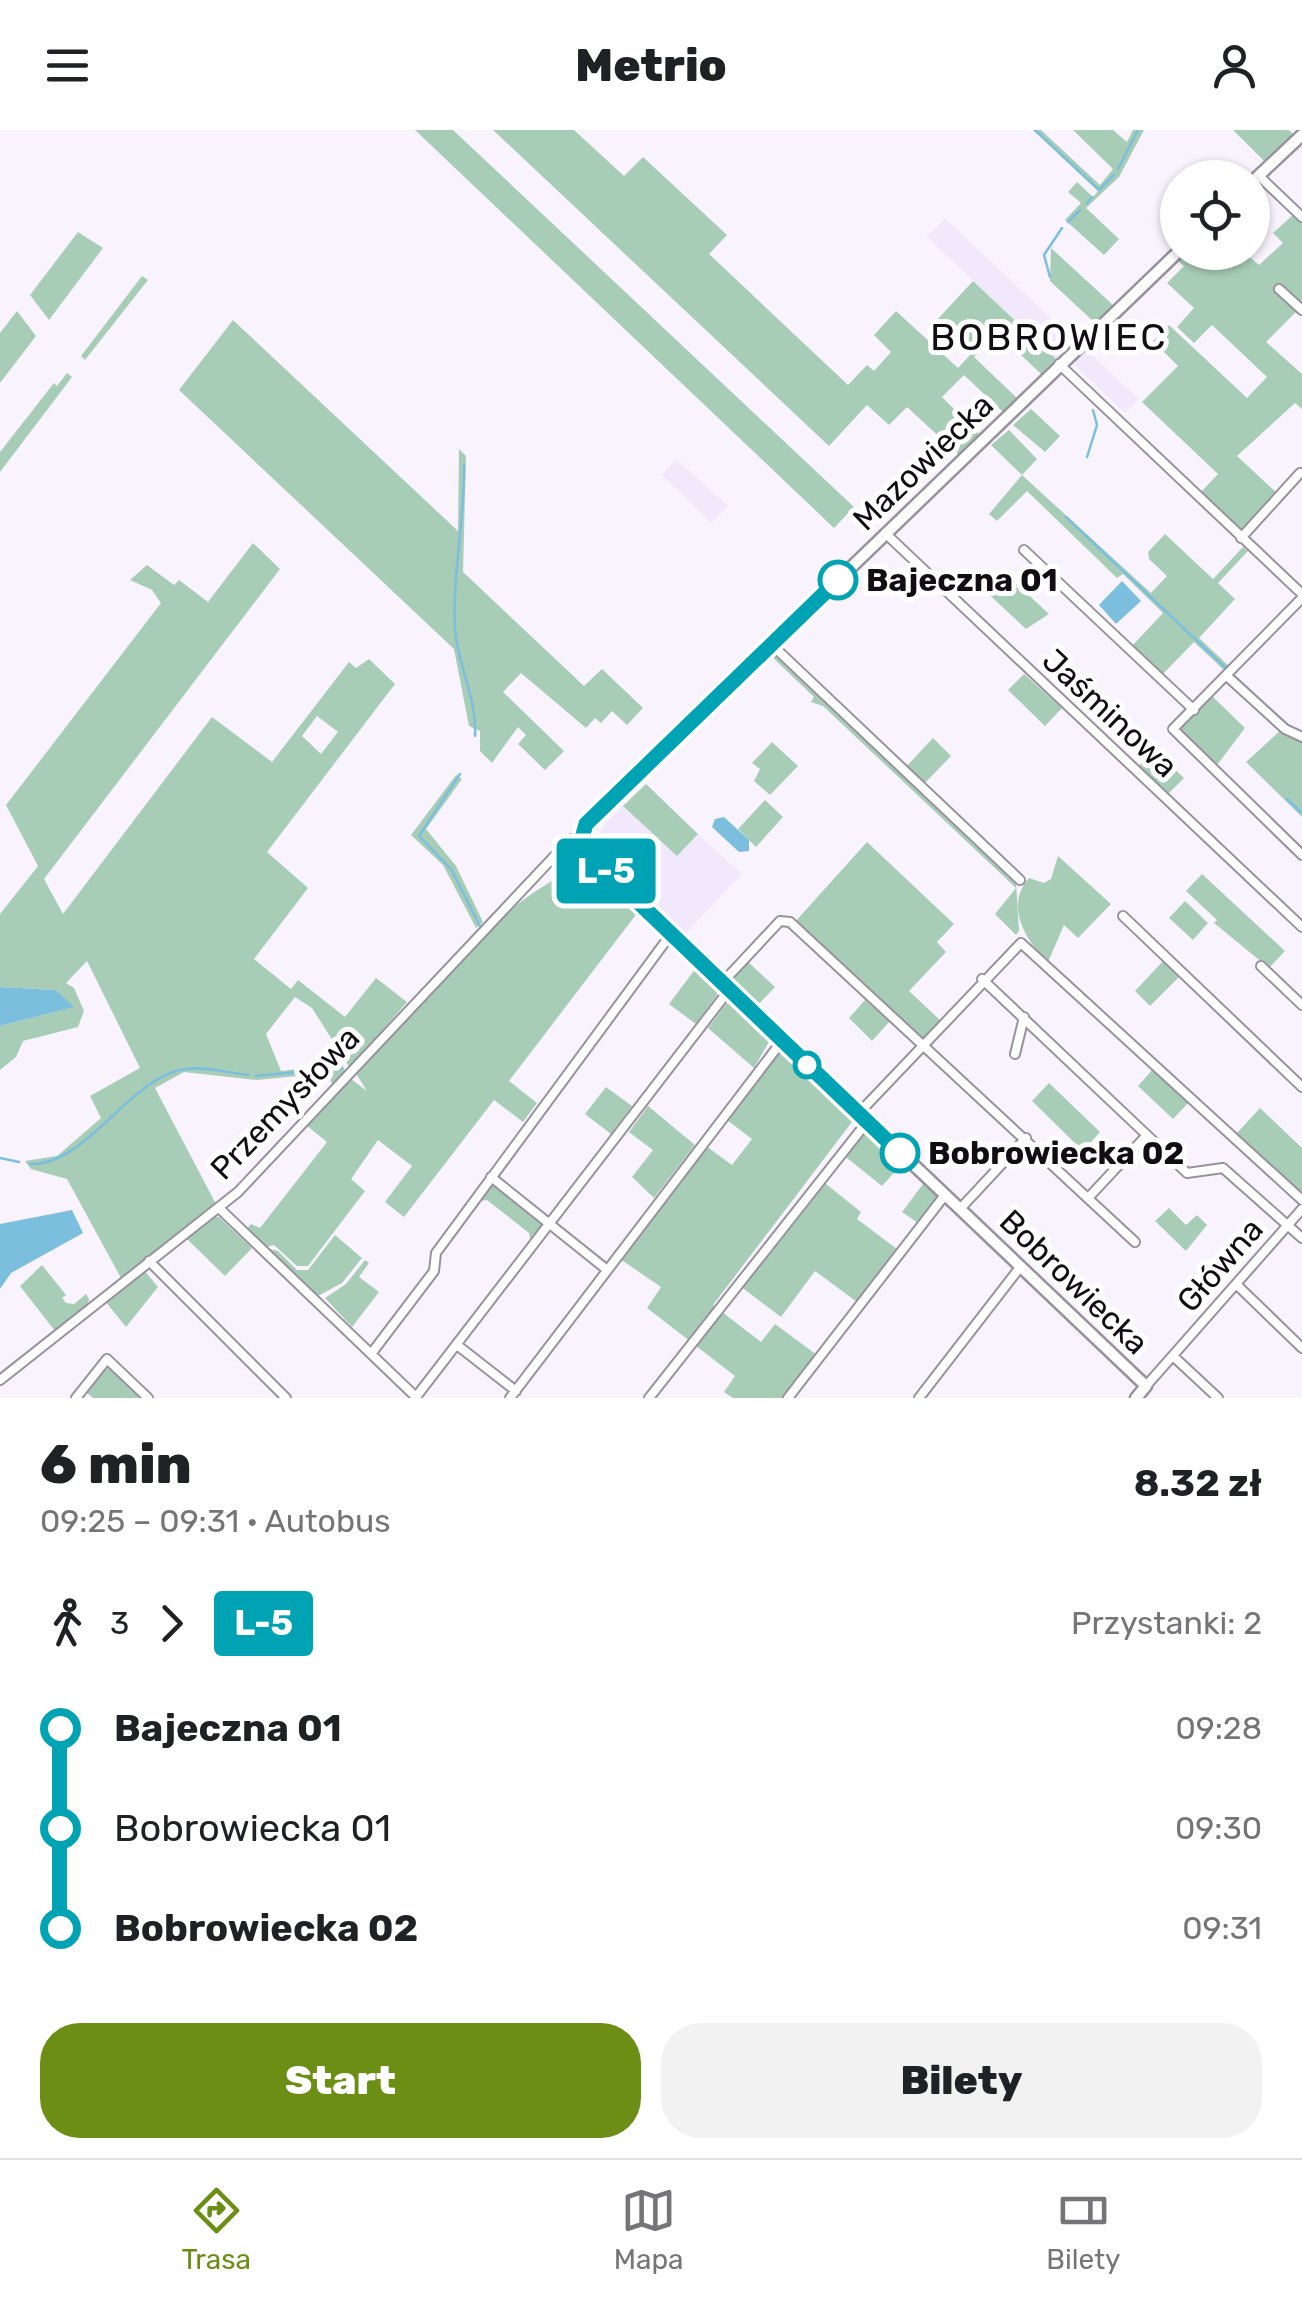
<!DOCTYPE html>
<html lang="pl">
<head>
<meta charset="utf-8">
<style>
  :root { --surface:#fff; --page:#f2f2f2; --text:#202124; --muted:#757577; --line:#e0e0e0; --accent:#6c8e14 }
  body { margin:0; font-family:Rubik,sans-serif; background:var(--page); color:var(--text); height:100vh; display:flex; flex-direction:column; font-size:38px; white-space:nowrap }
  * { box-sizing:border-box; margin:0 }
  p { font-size:32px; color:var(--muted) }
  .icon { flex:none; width:55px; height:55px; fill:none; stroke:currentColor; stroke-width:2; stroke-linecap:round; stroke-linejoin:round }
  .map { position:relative; height:1268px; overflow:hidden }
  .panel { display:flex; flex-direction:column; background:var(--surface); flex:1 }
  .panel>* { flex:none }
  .badge { padding:0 20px; border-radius:8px; font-size:35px; line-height:65px }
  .tools { position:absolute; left:1160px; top:30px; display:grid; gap:20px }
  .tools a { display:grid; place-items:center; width:110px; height:110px; border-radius:50%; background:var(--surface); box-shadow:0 2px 8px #0004; font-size:50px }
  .map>.badge { position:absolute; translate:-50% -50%; box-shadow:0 0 0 5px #fff }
  .legs { display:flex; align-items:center; gap:15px; height:110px; padding:0 40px; font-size:32px }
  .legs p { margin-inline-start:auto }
  .head { display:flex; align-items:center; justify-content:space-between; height:170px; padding:0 40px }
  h1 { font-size:55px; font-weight:800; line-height:75px }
  .cta { display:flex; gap:20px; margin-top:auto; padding:20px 40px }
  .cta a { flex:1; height:115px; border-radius:40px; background:var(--accent); color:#fff; font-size:40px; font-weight:800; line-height:115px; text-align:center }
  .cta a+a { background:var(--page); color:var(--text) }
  ul { padding:0 40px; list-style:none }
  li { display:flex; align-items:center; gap:35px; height:100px; font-size:38px }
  li i { display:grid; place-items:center; width:15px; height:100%; margin:0 12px; background:currentColor }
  li i::after { content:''; width:25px; height:25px; margin:-12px; border:8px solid; border-radius:50%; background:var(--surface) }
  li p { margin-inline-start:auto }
  li:first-child i { background:linear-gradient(#0000 50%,currentColor 0) }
  li:last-child i { background:linear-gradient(currentColor 50%,#0000 0) }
  header { display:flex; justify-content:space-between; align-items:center; height:130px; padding:0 40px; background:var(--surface); font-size:45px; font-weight:800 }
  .dock { display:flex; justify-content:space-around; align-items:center; height:140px; border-top:2px solid var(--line); background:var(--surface); font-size:28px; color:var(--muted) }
  .dock a { display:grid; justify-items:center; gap:5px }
  .dock .active { color:var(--accent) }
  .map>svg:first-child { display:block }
</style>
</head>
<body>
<header><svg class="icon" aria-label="menu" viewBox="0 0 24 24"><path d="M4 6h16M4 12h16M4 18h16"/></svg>Metrio<svg class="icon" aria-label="person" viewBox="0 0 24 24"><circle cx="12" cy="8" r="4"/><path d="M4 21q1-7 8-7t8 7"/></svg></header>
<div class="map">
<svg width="1302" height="1268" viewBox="0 0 1302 1268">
  <rect width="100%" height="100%" fill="#f9f3fe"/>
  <!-- built -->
  <path fill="#f2e8fb" d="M945,88L1074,210L1056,229L927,107Z
    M1086,220L1139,269L1125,283L1071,232Z
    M676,329L728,376L711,393L662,345Z
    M623,676L677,726L698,704L742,744L683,806L593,718L604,695Z"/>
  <!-- green -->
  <path fill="#a8cdb7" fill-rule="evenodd" d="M415,0H453L854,377L834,398Z
    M493,0H574L624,46L643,27L727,105L709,124L848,255L867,235L874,241L891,222L874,205L896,181L958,238L971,224L936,191L973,151L1056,229L1041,244L997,202L974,227L1018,269L1003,282L964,245L942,267L979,304L959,325L907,277L889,295L867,275L829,316Z
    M1033,0H1041L1100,55L1113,39L1073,0H1113L1127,12L1133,0H1144L1119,47L1086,78L1119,109L1104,125L1065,90L1081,73L1068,62L1077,52L1093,67L1098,61Z
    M1233,0H1289L1293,4L1264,31Z
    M1294,84L1302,91V176L1266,212L1302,244V279L1295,273L1237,326L1277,363L1242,401L1201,362L1218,344L1142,272L1178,236L1153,211L1169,195L1247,268L1267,247L1212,195L1194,213L1177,197L1194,178L1167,153L1184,136L1178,131L1187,123H1245L1259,135L1283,113L1273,103Z
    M78,102L103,118L49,190L30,165Z
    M1051,118L1113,175L1095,193L1050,151Z
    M142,146L148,150L85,230L81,226Z
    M17,181L36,206L0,253V203Z
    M233,190L458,401L459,319L466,326L463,442L584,556L602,539L643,578L627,595L612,581L601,593L595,588L586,598L521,543L503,562L564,621L545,640L518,614L526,605L518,597L492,633L480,621V601L469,596L454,519L179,260Z
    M67,243L72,247L0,342V322L54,253L57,256Z
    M1031,279L1060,306L1045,322L1013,295Z
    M1009,300L1037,329L1022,345L1151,463L1167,446L1149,429L1148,422L1165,404L1213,449L1243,417L1248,421L1218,453L1235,469L1199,508L1230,537L1225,541L1194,512L1161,546L1131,517L1163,483L1123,444L1117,448L1027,361L997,391L989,384L1022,345L991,315Z
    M253,413L280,439L44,749L63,784L212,587L272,632L349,532L356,538L369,529L395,554L267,722L308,758L254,829L291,859L298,850L345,887L376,848L407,872L350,938L312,878L295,867L266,904L281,941L342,934L345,941L333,956L327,943L257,950L184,942L155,958L217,1076L121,1148L67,1049L31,1039L25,1031L57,1026L101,988L90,966L140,938L87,831L66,853L74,858L84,881L78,897L23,911L16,927L0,940V896L73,877L56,860L0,857V784L38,736L6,675L161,473L152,460L130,450L147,435L174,455L179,450L208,472ZM317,586L338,602L321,624L302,606Z
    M998,442L1005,443L1049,484L1026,499L983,459Z
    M771,520L1016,752L1019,801L1016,805L995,784L1016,758L823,576L811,572L814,567L768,523Z
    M1024,544L1062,578L1045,596L1008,560Z
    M1212,566L1245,598L1214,639L1178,601Z
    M1282,599L1302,610V687L1246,632Z
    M933,608L951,626L923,655L905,638Z
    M772,612L798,636L770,665L754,651L760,639L752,633Z
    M1154,620L1184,648L1167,665L1137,638Z
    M456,645L462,649L426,699L456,736L483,792L476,798L443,735L411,705Z
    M646,654L698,704L677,726L623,676Z
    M765,670L783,687L756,717L738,699Z
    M867,712L954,794L937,812L946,822L909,861L941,891L921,912L794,793Z
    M1058,726L1111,774L1078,808L1064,795L1048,832C1026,811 1004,776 1029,748L1044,753L1051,749Z
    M1202,744L1285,821L1269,838L1214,793L1217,790L1186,761Z
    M560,746H579L615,770L620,765L638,782L509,951L537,973L523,992L494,970L404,1087L385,1072L412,1036L378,1010L351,1049L365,1061L308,1136H297L274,1115L263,1118L246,1100L251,1094L260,1098L327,1012L306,995L351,949L367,961L355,942C420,871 479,792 560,746Z
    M1185,771L1208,793L1193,810L1169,788Z
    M1165,829L1182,844L1150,876L1135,861Z
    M747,831L775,857L757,876L732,852Z
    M696,838L717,858V865L696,894L669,874Z
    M865,870L890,891L872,911L849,888Z
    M732,873L770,910L754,938L708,898L726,874Z
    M782,918L855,988L713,1175L761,1212L775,1194L817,1225L783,1268H733L724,1262L735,1246L647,1178L661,1157L620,1129L706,1016L732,1035L752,1009L727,990Z
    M1154,938L1190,971L1173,989L1138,956Z
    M1049,953L1100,1002L1083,1021L1032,971Z
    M606,957L632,976L611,1004L585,984Z
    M648,976L695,1015L654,1068L632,1047L653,1020L629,1002Z
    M1260,978L1302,1018V1064L1237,1003Z
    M866,999L902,1034L882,1056L842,1024Z
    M821,1050L861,1082L857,1089L897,1119L857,1172L815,1141L781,1187L740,1156Z
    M494,1053L544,1093L530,1109L529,1103L487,1070L480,1071Z
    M923,1054L938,1067L918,1093L902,1082Z
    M1169,1078L1186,1095L1197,1085L1207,1095L1186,1121L1155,1091Z
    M212,1087H219L252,1118L225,1146L185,1107Z
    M335,1105L362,1128L342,1153L318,1166L269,1119L278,1121L297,1140H308Z
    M365,1130L369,1133L359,1147L379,1162L352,1197L325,1168L346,1154Z
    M42,1135L66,1165L62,1168L66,1173L74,1174L86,1164L89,1169L88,1175L55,1201L20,1156Z
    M144,1140L158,1157L126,1197L105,1171Z
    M109,1238L140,1268H93L86,1262L102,1240Z"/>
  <!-- water -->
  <path fill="#7bbede" d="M1122,451L1141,471L1116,494L1099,475Z
    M724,687L749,710V721L739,722L712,697L715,689Z
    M0,857L56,860L74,877L0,896Z
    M72,1080L83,1103L11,1143L0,1159V1094Z"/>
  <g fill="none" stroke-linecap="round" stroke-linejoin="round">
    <!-- stream -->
    <path stroke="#7bbede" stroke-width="2.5" d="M1035,0L1099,60L1114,45
      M1118,39L1138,0
      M1087,73L1092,67
      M1068,92L1080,80
      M1050,147L1044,125L1062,98
      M1070,207L1072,215
      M1087,327L1097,295L1093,280
      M464,335C465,389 452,445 455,499C458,537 477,568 475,606
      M1066,387L1229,541
      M1234,546L1290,597
      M460,644L419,706L451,739L480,796
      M1287,669L1302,683
      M256,946L342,938
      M0,1028L19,1032
      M30,1034C87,1036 131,945 186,939C205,936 229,943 248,945"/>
    <!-- street casing -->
    <g stroke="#98929d" stroke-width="12">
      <path id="street" d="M1259,46L1302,87
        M1279,159L1302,180
        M1059,234L1302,464
        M885,403L1302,797
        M1241,408L1300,343
        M1024,420L1194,580
        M1302,468L1173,599L1302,725
        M771,514L1020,750
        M1228,547L1285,599L1302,607
        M1123,786L1302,957
        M1261,836L1302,875
        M982,849L1187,1043L1223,1038L1302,1108
        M722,853L780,791L790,792L1135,1112
        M1015,924L1024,887
        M858,984L1021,813L1302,1070
        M491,1047L606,1139
        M1089,1067L1147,1005
        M219,1078L417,1268
        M960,1079L1026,1008
        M149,1131L286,1268
        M1236,1154L1302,1218
        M457,1215L516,1261
        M371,1224L434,1141L436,1123L671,804
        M1173,1226L1218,1268
        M0,1250L238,1062L562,718L571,709L582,708
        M1146,1256L1302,1079
        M416,1267L729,860
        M76,1268L107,1229L148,1268
        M510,1268L782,911
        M649,1268L867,992
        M788,1268L945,1065
        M919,1268L1021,1136"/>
    </g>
    <!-- secondary casing -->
    <g stroke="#98929d" stroke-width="15">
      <path id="secondary" d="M1252,52L1302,5
        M1136,1268L1146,1256L590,727L582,708L585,694L1178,122"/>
    </g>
    <!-- street -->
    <use href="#street" stroke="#fff" stroke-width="8"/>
    <!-- secondary -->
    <use href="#secondary" stroke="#fff" stroke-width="10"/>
  </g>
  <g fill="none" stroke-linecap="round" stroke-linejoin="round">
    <!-- line-1 casing -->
    <g stroke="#fff" stroke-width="22">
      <path id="line-1" d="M838,450L586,694L582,708L590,726L900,1023"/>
    </g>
    <!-- line-1 -->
    <use href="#line-1" stroke="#00a3b4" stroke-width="15"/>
  </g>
  <!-- markers -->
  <g fill="#fff" stroke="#00a3b4" stroke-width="5">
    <circle cx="838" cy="450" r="18"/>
    <circle cx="807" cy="935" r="12"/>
    <circle cx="900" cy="1023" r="18"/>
  </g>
  <g text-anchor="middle" stroke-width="10" stroke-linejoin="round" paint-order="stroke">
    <!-- street labels -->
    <g font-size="32" fill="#100e12" stroke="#fff">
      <text transform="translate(923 332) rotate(-44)" y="11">Mazowiecka</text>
      <text transform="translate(1110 583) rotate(43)" y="11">Jaśminowa</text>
      <text transform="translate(285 973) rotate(-46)" y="11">Przemysłowa</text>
      <text transform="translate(1220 1135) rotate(-49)" y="11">Główna</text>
      <text transform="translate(1074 1152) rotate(44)" y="11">Bobrowiecka</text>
    </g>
    <!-- stop labels -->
    <g font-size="32" font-weight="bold" fill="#100e12" stroke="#fff" text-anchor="start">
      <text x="866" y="461">Bajeczna 01</text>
      <text x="928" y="1034">Bobrowiecka 02</text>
    </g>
    <!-- quarter labels -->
    <g font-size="38" letter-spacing="2.5" fill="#100e12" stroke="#fff">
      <text x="1049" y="220">BOBROWIEC</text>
    </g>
  </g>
</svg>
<div class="tools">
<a><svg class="icon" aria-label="locate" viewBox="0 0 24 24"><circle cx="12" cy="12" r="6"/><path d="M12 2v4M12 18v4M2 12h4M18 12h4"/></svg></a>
</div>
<b class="badge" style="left:606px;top:741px;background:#00a3b4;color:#fff">L-5</b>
</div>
<section class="panel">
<div class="head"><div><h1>6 min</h1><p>09:25 – 09:31 · Autobus</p></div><b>8.32 zł</b></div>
<div class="legs"><svg class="icon" aria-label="walk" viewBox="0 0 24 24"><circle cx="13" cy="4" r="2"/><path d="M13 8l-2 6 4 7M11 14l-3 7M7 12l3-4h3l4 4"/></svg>3<svg class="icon" aria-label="forward" viewBox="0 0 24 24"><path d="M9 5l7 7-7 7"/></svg><b class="badge" style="background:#00a3b4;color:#fff">L-5</b><p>Przystanki: 2</p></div>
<ul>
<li><i style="color:#00a3b4"></i><b>Bajeczna 01</b><p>09:28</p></li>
<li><i style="color:#00a3b4"></i><span>Bobrowiecka 01</span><p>09:30</p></li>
<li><i style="color:#00a3b4"></i><b>Bobrowiecka 02</b><p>09:31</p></li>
</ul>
<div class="cta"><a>Start</a><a>Bilety</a></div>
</section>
<nav class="dock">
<a class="active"><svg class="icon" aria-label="directions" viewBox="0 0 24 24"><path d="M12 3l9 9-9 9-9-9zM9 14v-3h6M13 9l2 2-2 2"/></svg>Trasa</a>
<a><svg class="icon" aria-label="map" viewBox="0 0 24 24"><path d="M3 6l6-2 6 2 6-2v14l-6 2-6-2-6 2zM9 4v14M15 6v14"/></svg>Mapa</a>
<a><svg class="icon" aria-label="tickets" viewBox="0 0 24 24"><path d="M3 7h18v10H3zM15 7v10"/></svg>Bilety</a>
</nav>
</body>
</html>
